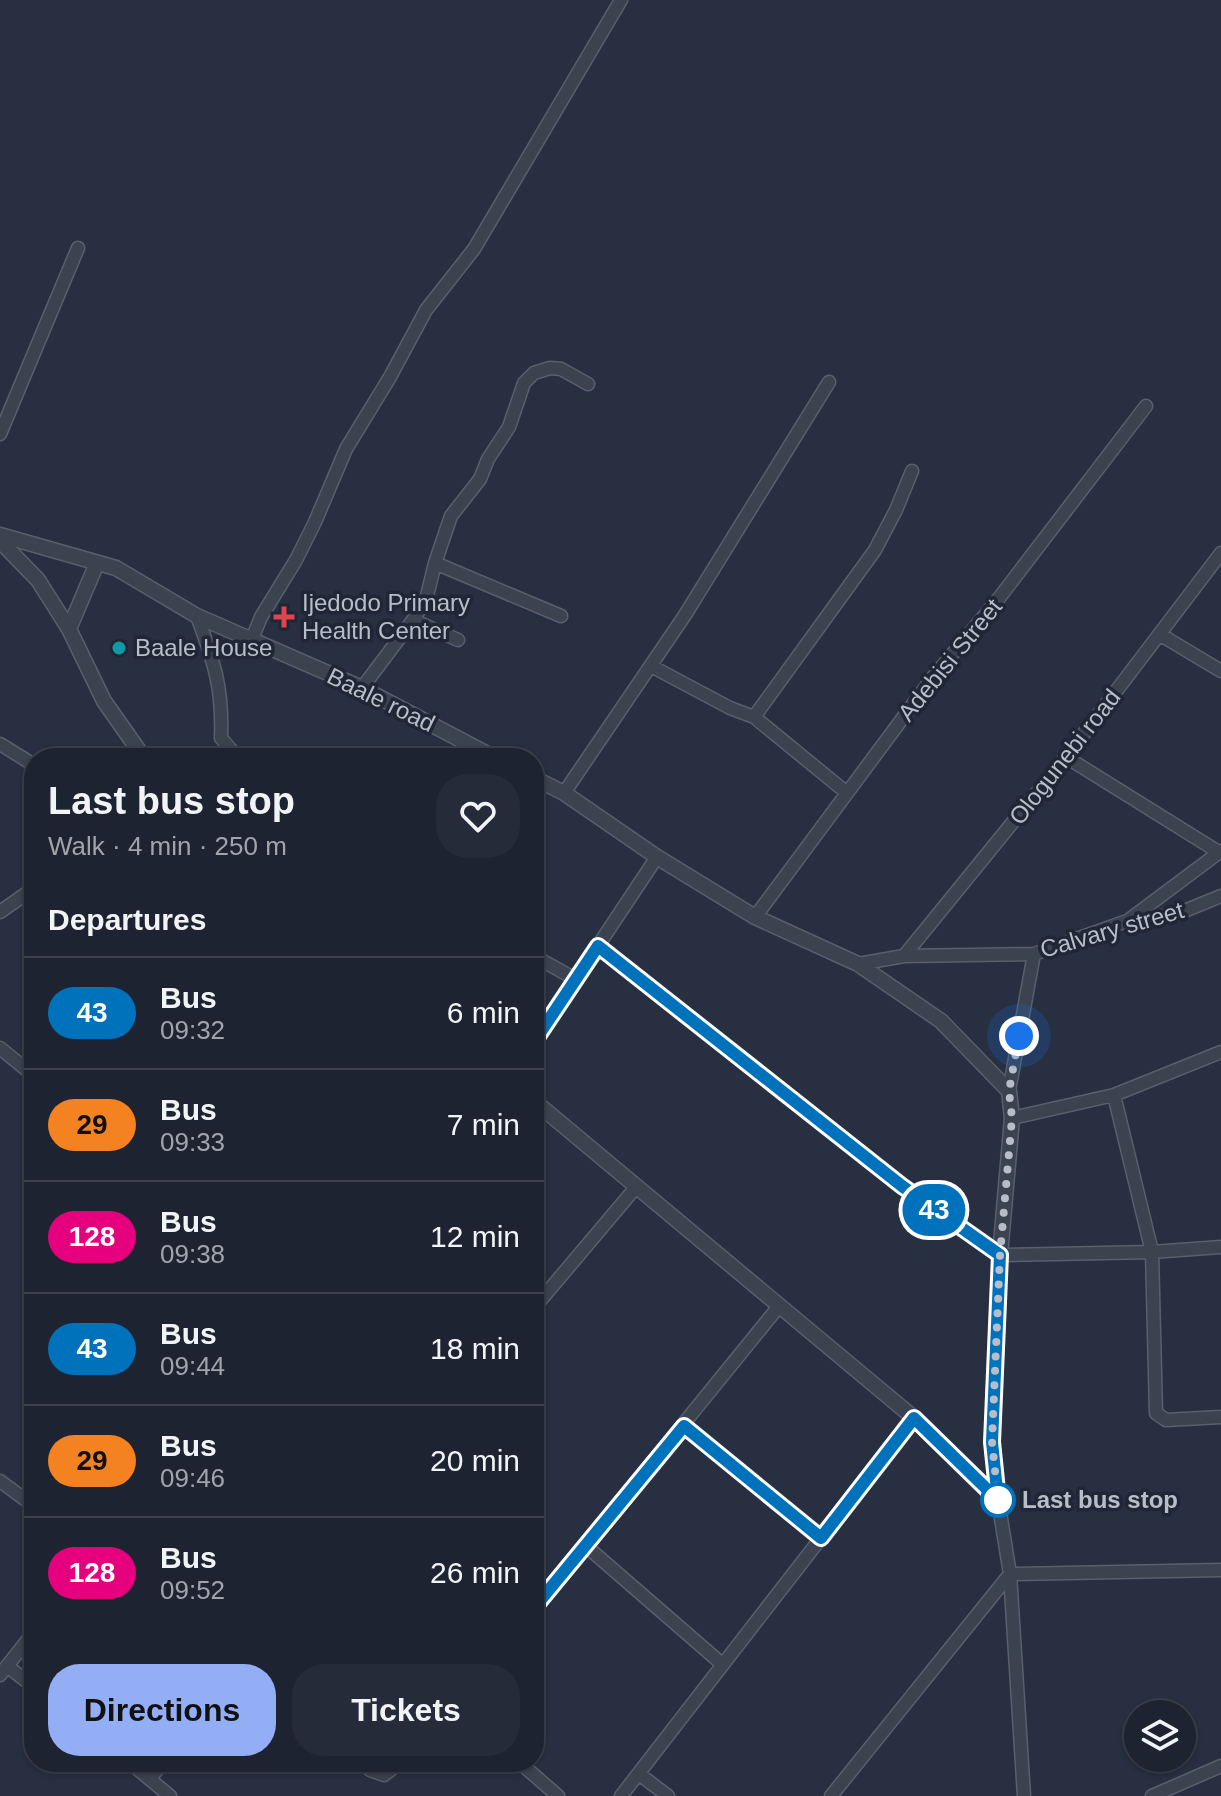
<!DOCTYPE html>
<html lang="en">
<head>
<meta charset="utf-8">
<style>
  :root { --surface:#1d2330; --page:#252b38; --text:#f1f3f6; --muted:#a0a4ab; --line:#3b404c; --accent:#93aef4 }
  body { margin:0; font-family:Helvetica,sans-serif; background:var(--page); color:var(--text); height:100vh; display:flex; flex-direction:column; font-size:30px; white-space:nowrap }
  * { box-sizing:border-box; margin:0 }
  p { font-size:26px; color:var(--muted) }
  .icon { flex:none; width:44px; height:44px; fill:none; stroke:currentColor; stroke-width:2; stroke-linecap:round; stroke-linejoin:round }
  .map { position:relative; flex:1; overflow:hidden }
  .side { position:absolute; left:24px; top:748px; width:520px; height:1024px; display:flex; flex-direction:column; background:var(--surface); border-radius:32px; box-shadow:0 2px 6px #0004,0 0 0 2px var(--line) }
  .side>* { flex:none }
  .badge { padding:0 16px; border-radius:26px; font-size:28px; line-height:52px }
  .controls { position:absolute; left:1124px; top:1700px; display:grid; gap:16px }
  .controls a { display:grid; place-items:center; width:72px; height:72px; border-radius:50%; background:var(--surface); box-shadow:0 2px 6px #0004,0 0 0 2px var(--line); font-size:40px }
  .you { position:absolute; width:40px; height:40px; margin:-20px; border:6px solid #fff; border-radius:50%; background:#1a73e8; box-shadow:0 0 0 12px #1a73e833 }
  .map>.badge { position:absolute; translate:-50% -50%; box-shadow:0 0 0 4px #fff }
  h2 { padding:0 24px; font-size:30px; line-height:72px }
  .round { display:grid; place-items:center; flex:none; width:84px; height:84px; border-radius:32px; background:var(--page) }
  .headline { display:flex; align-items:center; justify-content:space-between; height:136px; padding:0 24px }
  h1 { font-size:38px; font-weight:800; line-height:60px }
  .button { display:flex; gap:16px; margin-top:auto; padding:16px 24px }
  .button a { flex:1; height:92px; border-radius:32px; background:var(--accent); color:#111; font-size:32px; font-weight:800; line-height:92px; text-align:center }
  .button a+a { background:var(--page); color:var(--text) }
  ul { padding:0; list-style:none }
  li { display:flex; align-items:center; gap:24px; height:112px; padding:0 24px; border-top:2px solid var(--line) }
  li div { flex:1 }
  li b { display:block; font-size:30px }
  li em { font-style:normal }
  li .badge { min-width:88px; font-weight:700; text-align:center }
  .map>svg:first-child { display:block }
</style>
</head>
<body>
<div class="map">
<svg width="1221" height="1796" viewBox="0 0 1221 1796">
  <rect width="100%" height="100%" fill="#272f40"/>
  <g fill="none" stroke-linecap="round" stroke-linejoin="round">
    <!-- minor casing -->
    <g stroke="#595f6d" stroke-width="15">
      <path id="minor" d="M0,434L78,248
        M435,563L561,616
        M197,616C214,662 223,688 221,738L238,758
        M413,620L458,640
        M1161,635L1221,671
        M252,639L261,617L296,560L315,522L346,449L390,377L426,310L474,249L621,0
        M651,666L730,708L754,717L847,793
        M362,688L413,620L426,600L435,563L451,516L480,479L488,459L509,427L524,383L534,373L550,368L561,369L588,384
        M754,717L875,550L896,510L912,471
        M0,744L34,765
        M1066,757L1220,853
        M564,793L685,615L829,382
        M0,912L34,888
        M755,917L934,676L996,602L1146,406
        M1130,919L1221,851
        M598,946L902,1186L1000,1255L1152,1252L1221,1247
        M534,956L577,980
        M904,956L1066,757L1221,553
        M858,964L904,956L1034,954L1127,921L1177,914L1221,896
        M534,1042L657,857
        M0,1048L34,1076
        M1009,1091L1034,954
        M1114,1095L1152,1252L1156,1413L1166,1420L1221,1417
        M1012,1118L1114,1095L1221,1052
        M534,1308L637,1186
        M684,1426L821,1538
        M0,1481L34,1506
        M998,1500L1010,1574L1024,1796
        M586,1546L722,1664
        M534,1608L780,1305
        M7,1666L34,1687
        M0,1675L34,1632
        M129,1762L170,1796
        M361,1762L370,1770L384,1775L401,1762
        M519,1762L558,1796
        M639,1774L668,1796
        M150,1778L164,1762
        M621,1796L914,1418
        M831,1796L1010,1574L1221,1570
        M1152,1796L1221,1766"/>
    </g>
    <!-- tertiary casing -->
    <g stroke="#595f6d" stroke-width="17">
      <path id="tertiary" d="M0,535L116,568L197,616L362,688L495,758
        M0,541L38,580L69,629L104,701L144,758
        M69,629L97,563
        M534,778L564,793L657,857L755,917L858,964L941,1021L1009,1091L1012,1118L1000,1255L992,1442L998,1500
        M534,1101L914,1418L998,1500"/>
    </g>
    <!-- minor -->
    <use href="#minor" stroke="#3b4250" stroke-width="12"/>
    <!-- tertiary -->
    <use href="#tertiary" stroke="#3b4250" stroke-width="14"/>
  </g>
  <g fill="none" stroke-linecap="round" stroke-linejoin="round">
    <!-- line casing -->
    <g stroke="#fff" stroke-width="18">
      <path id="line" d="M534,1042L598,946L902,1186L1000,1255L992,1442L998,1500L914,1418L821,1538L684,1426L534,1608"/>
    </g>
    <!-- line -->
    <use href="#line" stroke="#0072bc" stroke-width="12"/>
    <!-- walk -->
    <path stroke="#b8bdca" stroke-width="8" stroke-dasharray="0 14.4" d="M998,1500L992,1442L1000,1255L1012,1118L1009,1091L1019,1036"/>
  </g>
  <!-- markers -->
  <path fill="#e0444e" stroke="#202635" stroke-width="3" d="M280 605h8v8h8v8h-8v8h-8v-8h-8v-8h8z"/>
  <circle fill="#0f9aa8" stroke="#202635" stroke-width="3" cx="119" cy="648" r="8"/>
  <circle fill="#fff" stroke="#0072bc" stroke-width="4" cx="998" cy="1500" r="16"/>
  <g text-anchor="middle" stroke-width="7" stroke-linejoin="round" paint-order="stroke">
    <!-- poi labels -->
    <g font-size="24" fill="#b8bdca" stroke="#202635" text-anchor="start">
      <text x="302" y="611">Ijedodo Primary<tspan x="302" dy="28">Health Center</tspan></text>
      <text x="135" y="656">Baale House</text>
    </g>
    <!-- street labels -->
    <g font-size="24" fill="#b8bdca" stroke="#202635">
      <text transform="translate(950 660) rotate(-51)" y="8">Adebisi Street</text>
      <text transform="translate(381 700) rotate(26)" y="8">Baale road</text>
      <text transform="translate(1065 757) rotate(-52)" y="8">Ologunebi road</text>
      <text transform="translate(1112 930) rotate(-16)" y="8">Calvary street</text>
    </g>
    <!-- stop labels -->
    <g font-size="24" font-weight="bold" fill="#b8bdca" stroke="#202635" text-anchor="start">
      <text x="1022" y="1508">Last bus stop</text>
    </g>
  </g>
</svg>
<div class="controls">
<a><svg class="icon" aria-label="layers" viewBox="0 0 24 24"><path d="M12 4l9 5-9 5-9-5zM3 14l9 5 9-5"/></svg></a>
</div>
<div class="you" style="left:1019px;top:1036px"></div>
<b class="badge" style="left:934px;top:1210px;background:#0072bc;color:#fff">43</b>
<section class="side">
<div class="headline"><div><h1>Last bus stop</h1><p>Walk · 4 min · 250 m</p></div><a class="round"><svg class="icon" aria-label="heart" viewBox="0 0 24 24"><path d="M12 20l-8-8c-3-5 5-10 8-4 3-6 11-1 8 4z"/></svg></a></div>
<h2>Departures</h2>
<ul>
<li><span class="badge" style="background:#0072bc;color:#fff">43</span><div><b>Bus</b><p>09:32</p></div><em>6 min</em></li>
<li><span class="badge" style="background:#f58220;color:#111">29</span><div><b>Bus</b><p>09:33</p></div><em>7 min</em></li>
<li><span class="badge" style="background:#e6007e;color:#fff">128</span><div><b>Bus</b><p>09:38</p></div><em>12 min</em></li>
<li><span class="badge" style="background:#0072bc;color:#fff">43</span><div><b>Bus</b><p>09:44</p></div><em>18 min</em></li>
<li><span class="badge" style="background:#f58220;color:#111">29</span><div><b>Bus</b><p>09:46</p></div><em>20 min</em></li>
<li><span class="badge" style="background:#e6007e;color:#fff">128</span><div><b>Bus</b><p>09:52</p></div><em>26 min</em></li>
</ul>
<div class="button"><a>Directions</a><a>Tickets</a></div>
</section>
</div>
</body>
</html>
